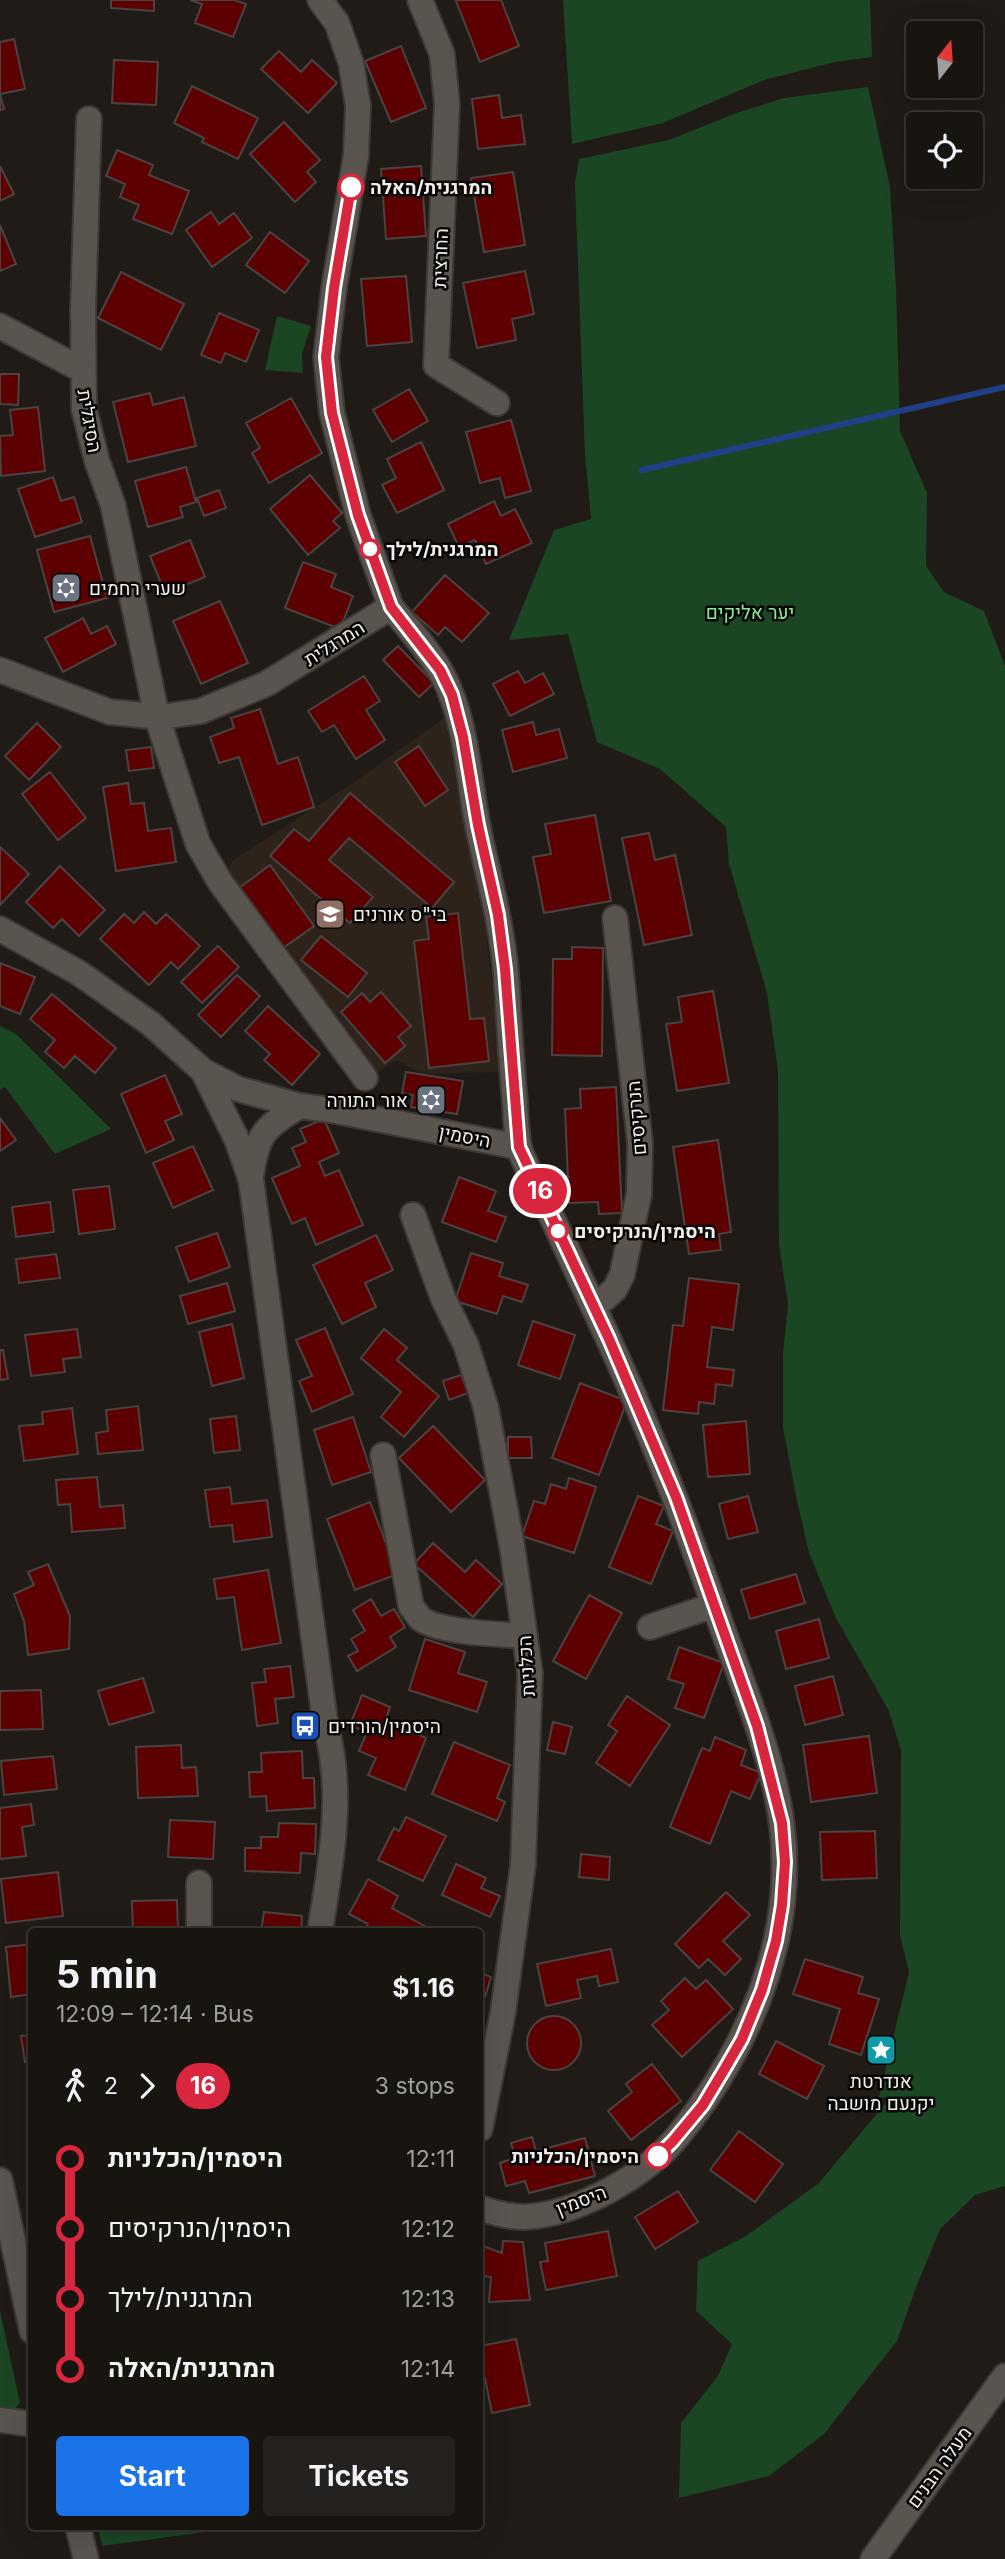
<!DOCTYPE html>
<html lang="en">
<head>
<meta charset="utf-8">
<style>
  :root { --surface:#181410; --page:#25211e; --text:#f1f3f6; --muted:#9f9e9f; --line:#363330; --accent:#1a73e8 }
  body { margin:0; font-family:Inter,Heebo,sans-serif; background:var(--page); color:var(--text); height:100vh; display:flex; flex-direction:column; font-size:26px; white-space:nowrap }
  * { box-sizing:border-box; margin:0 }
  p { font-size:23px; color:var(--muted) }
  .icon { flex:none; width:38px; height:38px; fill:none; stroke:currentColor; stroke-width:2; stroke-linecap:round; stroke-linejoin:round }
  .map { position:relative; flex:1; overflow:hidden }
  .panel { position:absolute; left:28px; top:1928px; width:455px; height:602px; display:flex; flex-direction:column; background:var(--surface); border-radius:7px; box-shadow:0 7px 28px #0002,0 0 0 2px var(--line) }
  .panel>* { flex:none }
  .badge { padding:0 14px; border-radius:23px; font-size:24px; line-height:46px }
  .needle { width:46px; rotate:17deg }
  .controls { position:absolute; left:906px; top:21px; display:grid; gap:14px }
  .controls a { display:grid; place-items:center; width:77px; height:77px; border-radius:7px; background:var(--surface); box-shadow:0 7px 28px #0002,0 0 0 2px var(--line); font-size:35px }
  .map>.badge { position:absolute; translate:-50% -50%; box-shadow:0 0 0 4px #fff }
  .legs { display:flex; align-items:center; gap:10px; height:77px; padding:0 28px; font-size:23px }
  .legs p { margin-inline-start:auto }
  .headline { display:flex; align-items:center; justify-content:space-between; height:119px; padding:0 28px }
  h1 { font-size:38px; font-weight:700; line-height:52px }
  .action { display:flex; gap:14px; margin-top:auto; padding:14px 28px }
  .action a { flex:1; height:80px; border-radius:7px; background:var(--accent); color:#fff; font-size:28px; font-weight:700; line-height:80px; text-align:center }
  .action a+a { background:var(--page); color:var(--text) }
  ul { padding:0 28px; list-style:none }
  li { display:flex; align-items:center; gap:24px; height:70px; font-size:26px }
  li i { display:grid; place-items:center; width:10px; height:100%; margin:0 9px; background:currentColor }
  li i::after { content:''; width:18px; height:18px; margin:-9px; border:5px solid; border-radius:50%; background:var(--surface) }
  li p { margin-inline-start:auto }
  li:first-child i { background:linear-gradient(#0000 50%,currentColor 0) }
  li:last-child i { background:linear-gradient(currentColor 50%,#0000 0) }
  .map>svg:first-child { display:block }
</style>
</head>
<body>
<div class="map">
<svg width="1005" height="2559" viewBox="0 0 1005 2559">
  <rect width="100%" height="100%" fill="#201b16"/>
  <!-- built -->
  <path fill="#2d231b" d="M445,717L486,933L502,1072L423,1074L396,1060L377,1073L228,875L232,861L354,782Z"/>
  <!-- green -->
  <path fill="#1b4624" d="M563,0H870L872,57L835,62L764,80L663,123L572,144Z
    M868,87L890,187L896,288L900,431L927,493L926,566L944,592L984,611L1005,666V2186L975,2195L940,2229L915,2290L897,2341L824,2434L769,2476L679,2498L681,2423L718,2376L732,2344L696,2311L698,2261L746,2236L819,2183L890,2098L879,2097L909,1972L900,1935L901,1750L888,1709L836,1618L809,1553L796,1496L783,1427V1354L788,1304L779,1245L778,1071L767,993L729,864L726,827L660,769L597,742L568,634L509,640L554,530L591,519L585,455L575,183L579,159L669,140L734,114L784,98Z
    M277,316L311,326L302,353L303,373L265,370Z
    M0,1026L16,1034L111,1129L55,1154L5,1087L0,1090Z
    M0,2311L20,2403L0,2425Z
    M98,2527H242L102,2546Z"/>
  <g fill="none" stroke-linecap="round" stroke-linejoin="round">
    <!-- stream -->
    <path stroke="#1f4087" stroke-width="6" d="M642,470L1005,387"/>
  </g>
  <!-- building -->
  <path fill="#5c0001" stroke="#4b4342" stroke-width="2" d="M111,0H154V11L111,8Z
    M190,0H234L246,4L233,37L195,23L202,4Z
    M458,0H501L519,46L480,62L456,1Z
    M14,39L25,89L0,94L4,109L0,110V42Z
    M401,46L426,108L391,122L365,61Z
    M279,51L301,72L312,60L337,83L308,113L261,69Z
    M114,60L158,62L156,105L112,103Z
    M192,86L258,118L238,159L202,142L204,138L174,123Z
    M499,95L502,118L521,115L525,144L478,149L472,99Z
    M284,122L320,160L307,172L316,182L295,202L250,154Z
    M117,150L153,165L149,175L189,191L172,234L133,219L139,205L120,197L125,184L106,176Z
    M0,166L14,194L0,201Z
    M421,166L426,236L386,239L381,169Z
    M513,172L525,245L484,252L471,178Z
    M211,212L219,224L234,213L252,238L212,267L186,230Z
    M0,225L16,264L0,271Z
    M270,232L309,261L285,293L246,265Z
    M525,271L534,314L512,319L516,340L477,348L463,283Z
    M121,272L184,304L161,350L98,318Z
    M406,276L412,342L367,346L361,279Z
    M219,313L259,330L246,362L225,353L221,363L201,355Z
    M0,374H19L18,405L0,404Z
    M409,389L428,421L392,442L373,410Z
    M150,393L153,405L184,397L196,446L128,462L113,402Z
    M291,398L322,453L269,483L252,453L260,448L246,423Z
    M38,407L45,471L1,476L0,436L13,435L10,410Z
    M511,420L531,491L505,498L500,478L480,483L466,432Z
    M421,442L444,490L397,513L382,485L396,478L387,459Z
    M186,467L196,502L180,507L183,517L148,527L135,481Z
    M310,475L342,513L333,521L340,528L308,555L270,509Z
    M53,477L61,501L74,497L82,522L35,537L18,489Z
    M219,490L226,508L204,516L197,498Z
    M494,501L501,516L515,509L532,543L486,564L475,540L459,547L448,524Z
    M90,536L107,598L54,612L37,550Z
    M190,540L205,577L165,593L150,556Z
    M303,562L336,574L331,587L353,596L340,629L285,608Z
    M445,575L489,613L462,642L445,627L438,635L412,612Z
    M220,601L248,663L201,684L173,621Z
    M83,618L91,634L107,626L116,644L63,672L45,638Z
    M398,646L434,683L419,697L383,660Z
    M518,671L525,683L543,673L554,694L510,716L493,684Z
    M364,676L380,701L366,710L385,740L356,759L334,725L322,732L308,711Z
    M260,709L278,764L298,757L314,807L262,825L239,757L219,763L210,737L234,728L231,718Z
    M533,722L536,735L559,729L567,758L513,772L502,730Z
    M37,723L61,747L29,780L5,756Z
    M419,746L448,790L425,806L395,762Z
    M151,747L154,768L129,771L126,750Z
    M50,772L86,818L58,840L22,794Z
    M128,783L131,804L144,803L148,831L171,828L176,862L116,871L103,787Z
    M350,793L454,882L432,908L349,838L329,860L373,897L350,923L270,856L294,829L309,841Z
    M595,815L611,901L544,913L533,857L551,854L545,824Z
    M649,833L655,860L675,855L692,935L644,945L622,838Z
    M0,847L29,874L0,905Z
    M270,865L314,926L283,948L239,888Z
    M60,866L105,910L79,936L62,919L53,928L26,902Z
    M144,912L156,924L166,914L200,946L178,969L171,962L149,985L100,939L124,914L134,923Z
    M458,913L470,1019L484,1018L489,1061L429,1068L414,941L429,939L426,917Z
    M321,936L367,973L348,997L301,960Z
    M218,946L239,967L202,1003L181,982Z
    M572,947L603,948L602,1056L552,1055L553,959H572Z
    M0,963L35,977L20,1014L0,1006Z
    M237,975L260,996L221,1037L198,1015Z
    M713,991L729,1083L677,1091L666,1024L682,1022L678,997Z
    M381,992L411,1026L398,1037L405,1046L385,1063L341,1012L362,993L370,1002Z
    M52,994L116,1048L95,1073L75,1056L64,1068L45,1052L55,1040L30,1019Z
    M268,1006L320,1054L292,1085L264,1060L270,1054L245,1031Z
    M406,1072L463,1081L457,1114L411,1107L413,1095L402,1093Z
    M165,1075L182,1114L165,1121L174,1140L146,1153L121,1094Z
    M616,1087L622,1213L599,1214L598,1202L569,1203L565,1109L581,1108L580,1089Z
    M0,1118L16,1140L0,1151Z
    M324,1119L339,1153L319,1162L325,1176L339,1170L363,1225L316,1245L305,1218L292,1224L272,1178L300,1166L292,1148L306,1142L300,1129Z
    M718,1140L731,1232L719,1234L721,1250L689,1254L673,1147Z
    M193,1146L213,1190L173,1208L153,1163Z
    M459,1177L496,1191L488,1211L506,1217L496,1242L442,1222Z
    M109,1186L115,1229L79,1234L73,1190Z
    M50,1202L54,1232L16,1237L12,1207Z
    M217,1233L230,1267L189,1282L176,1247Z
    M376,1235L393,1270L365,1283L376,1307L342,1324L313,1265Z
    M471,1253L503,1263L499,1276L528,1285L522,1302L503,1296L497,1314L455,1301Z
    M56,1254L60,1278L19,1283L16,1259Z
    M689,1278L739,1284L733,1330L712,1327L707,1367L734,1370L732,1386L716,1384L714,1404L699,1402L698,1414L663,1410L673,1325L683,1326Z
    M227,1283L235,1311L188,1324L180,1296Z
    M533,1321L575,1335L560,1379L518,1365Z
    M232,1324L244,1378L212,1386L199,1332Z
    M325,1328L353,1394L312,1412L299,1381L312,1376L296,1340Z
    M77,1329L81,1357L63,1359L65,1372L31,1376L25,1335Z
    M384,1329L407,1348L397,1360L439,1396L404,1437L381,1417L401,1392L361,1358Z
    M0,1350H3L8,1379L0,1380Z
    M461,1375L468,1393L449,1400L443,1381Z
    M580,1383L627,1401L599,1475L552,1458Z
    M138,1406L143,1450L98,1454L96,1433L108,1431L106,1410Z
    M72,1408L78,1454L24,1461L19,1426L43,1424L42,1412Z
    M236,1416L240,1450L214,1453L210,1419Z
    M353,1417L371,1472L332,1485L314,1430Z
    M746,1421L750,1474L708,1477L703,1425Z
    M433,1426L485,1480L451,1512L399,1458Z
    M508,1437H531L532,1458H508Z
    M97,1477L100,1507L123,1505L125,1528L72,1532L70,1504L58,1505L56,1480Z
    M569,1478L596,1487L574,1553L522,1536L534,1501L545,1504L551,1484L566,1489Z
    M230,1487L232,1504L267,1500L272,1537L234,1542L232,1525L210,1527L205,1490Z
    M638,1496L664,1506L656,1524L673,1531L651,1584L609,1567Z
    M748,1496L758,1532L728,1539L719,1504Z
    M370,1502L398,1574L355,1590L327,1519Z
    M433,1543L465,1572L476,1560L502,1584L473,1617L414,1564Z
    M48,1564L70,1616L69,1649L28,1655L24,1621L14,1594L34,1585L28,1572Z
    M268,1570L281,1643L242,1650L234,1597L217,1599L214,1579Z
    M796,1574L805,1603L750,1619L741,1590Z
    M589,1595L622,1613L586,1679L553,1661Z
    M371,1599L381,1616L394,1609L405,1627L390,1637L396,1647L357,1671L348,1656L358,1651L351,1639L365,1631L353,1610Z
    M819,1619L829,1658L786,1669L776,1631Z
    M425,1639L465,1652L458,1673L487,1682L477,1712L409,1690Z
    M679,1647L724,1663L704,1718L675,1708L684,1684L668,1679Z
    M290,1666L294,1697L275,1699L278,1723L257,1726L252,1683L266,1682L264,1669Z
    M833,1676L843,1715L805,1725L795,1686Z
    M143,1678L154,1712L109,1725L98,1691Z
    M41,1690L43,1729L0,1730V1691Z
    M362,1695L390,1707L385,1721L426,1738L405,1790L368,1775L376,1758L359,1751L367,1732L350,1725Z
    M627,1696L670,1725L630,1786L596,1763L617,1731L608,1725Z
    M553,1722L572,1727L565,1754L547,1750Z
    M869,1736L877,1793L811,1802L803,1745Z
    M715,1737L746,1750L741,1765L761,1773L750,1799L731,1791L710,1844L670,1827L702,1748L710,1751Z
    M454,1742L510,1765L497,1798L505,1802L497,1821L432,1794Z
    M181,1745L182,1768L196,1767L198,1796L138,1798L136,1747Z
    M302,1751L303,1778H314L315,1808L267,1811L266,1796L250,1797L249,1772H262L261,1753Z
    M53,1756L57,1789L4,1795L1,1761Z
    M31,1804L34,1825L22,1827L26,1856L0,1859V1808Z
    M406,1817L446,1836L423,1881L378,1860L394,1828L399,1831Z
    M170,1820L215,1822L213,1859L168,1857Z
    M279,1823L316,1824L315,1854L301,1853L300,1873L245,1871V1848H261V1837H278Z
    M875,1831L877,1878L822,1880L820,1832Z
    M581,1854L610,1857L609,1880L579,1877Z
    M456,1864L486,1878L481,1888L500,1896L490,1917L442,1895Z
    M58,1872L63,1916L6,1923L1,1879Z
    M368,1879L398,1896L392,1908L428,1928L426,1932H364L368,1924L349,1914Z
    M726,1892L750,1915L723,1941L741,1959L725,1975L708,1959L699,1968L675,1944Z
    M177,1900L178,1932H133L132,1901Z
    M264,1912L302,1916L301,1932H261Z
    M32,1944V1994L11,1997L6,1947Z
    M611,1949L618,1982L599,1986L597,1976L577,1980L581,1998L546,2006L537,1964Z
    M805,1959L863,1977L858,1993L879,1999L861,2055L829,2044L840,2009L793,1994Z
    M480,1973L491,1977L485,1997L480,1995Z
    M685,1978L696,1989L706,1980L733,2009L682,2057L652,2025L669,2010L661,2001Z
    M527 2043a27 27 0 1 1 54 0a27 27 0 1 1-54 0Z
    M32,2035V2061L25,2062L21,2036Z
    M776,2041L824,2066L807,2099L759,2074Z
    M652,2064L681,2101L631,2140L608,2111L632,2092L626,2084Z
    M739,2131L783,2164L755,2202L710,2170Z
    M532,2137L536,2151L585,2138L595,2176L529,2193L525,2181L506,2186L500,2163L515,2158L511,2143Z
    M678,2191L698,2222L655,2249L635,2217Z
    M608,2231L617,2276L546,2290L540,2262L548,2261L545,2243Z
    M503,2241L523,2242L530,2300L489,2302L491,2277L480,2275V2245L502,2253Z
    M516,2339L530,2405L492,2413L485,2378L480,2380V2346Z"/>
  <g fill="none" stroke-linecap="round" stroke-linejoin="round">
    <!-- minor casing -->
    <g stroke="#3c3936" stroke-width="28">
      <path id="minor" d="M420,0L442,54L447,104L436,365L497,403
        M89,119L83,310L84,409L97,461L113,505L157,717L198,844L220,882L365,1078
        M0,326L82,370
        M391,607C408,628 429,650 442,674C467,720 468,777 478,827C488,876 502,924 506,974C509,1017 511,1060 515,1104C516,1118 516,1136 520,1150C526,1167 536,1184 544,1200C561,1237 578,1274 595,1310C642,1409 681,1510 717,1613C741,1682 773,1753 782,1826C796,1938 748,2050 678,2136C645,2176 578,2214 525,2217C510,2217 494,2213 480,2208
        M0,670L110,712L162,717L201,711L266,684L391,607L358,515L332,413L326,357L334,288L356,155L358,106L351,63L337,23L320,0
        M0,929L79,973L151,1024L203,1071L238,1089L300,1106L331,1110L519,1147
        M203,1071L237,1140L251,1180L325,1721C328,1735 332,1750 333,1764C340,1820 328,1877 320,1932
        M251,1176C257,1135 264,1127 300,1106
        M413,1215L443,1298L466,1345L486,1408L512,1546L530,1673L523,1865L503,2012L480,2129
        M592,1304L605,1298L615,1289L622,1275L639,1194L640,1143L615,918
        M383,1455L411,1606C414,1610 418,1616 421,1619C441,1633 500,1634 525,1636
        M650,1627L714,1605
        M199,1932V1883
        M0,2180L32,2331
        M0,2420L32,2424
        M78,2527L86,2559
        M873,2559L1005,2376"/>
    </g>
    <!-- minor -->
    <use href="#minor" stroke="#5a544f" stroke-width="24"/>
  </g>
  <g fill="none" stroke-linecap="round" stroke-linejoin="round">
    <!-- line-1 casing -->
    <g stroke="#fff" stroke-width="16">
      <path id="line-1" d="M351,187L334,288L326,357L332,413L358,515L391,607L440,670L452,695L463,737L478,825L498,915L505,969L519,1147L609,1339L676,1497L757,1726L782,1823L785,1862L782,1905L776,1941L762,1990L742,2039L724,2070L703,2105L673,2141L658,2156"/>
    </g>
    <!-- line-1 -->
    <use href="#line-1" stroke="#d7263d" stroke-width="10"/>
  </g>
  <!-- icons -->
  <defs>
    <g id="synagogue-square" transform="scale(1.575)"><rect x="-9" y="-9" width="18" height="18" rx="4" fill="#6b7280" stroke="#080605"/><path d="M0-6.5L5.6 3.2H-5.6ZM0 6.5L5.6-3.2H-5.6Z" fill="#fff"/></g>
    <g id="school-square" transform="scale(1.575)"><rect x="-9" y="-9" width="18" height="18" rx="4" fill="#8d6e63" stroke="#080605"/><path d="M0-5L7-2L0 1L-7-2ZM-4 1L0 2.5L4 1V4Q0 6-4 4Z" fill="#fff"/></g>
    <g id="bus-square" transform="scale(1.575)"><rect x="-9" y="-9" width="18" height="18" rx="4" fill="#1a4fb4" stroke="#080605"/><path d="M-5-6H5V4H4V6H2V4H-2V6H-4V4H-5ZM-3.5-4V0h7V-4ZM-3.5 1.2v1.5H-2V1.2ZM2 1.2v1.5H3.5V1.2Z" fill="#fff"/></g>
    <g id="sight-square" transform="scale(1.575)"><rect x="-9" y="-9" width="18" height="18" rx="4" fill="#0f9aa8" stroke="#080605"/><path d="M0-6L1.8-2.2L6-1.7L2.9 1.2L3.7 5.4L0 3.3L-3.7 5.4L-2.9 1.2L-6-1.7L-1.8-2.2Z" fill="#fff"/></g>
  </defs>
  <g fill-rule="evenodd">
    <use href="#synagogue-square" x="66" y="588"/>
    <use href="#school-square" x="330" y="914"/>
    <use href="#synagogue-square" x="431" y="1100"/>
    <use href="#bus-square" x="305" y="1726"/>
    <use href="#sight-square" x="881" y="2050"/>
  </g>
  <!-- markers -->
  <g fill="#fff" stroke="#d7263d" stroke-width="3.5">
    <circle cx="351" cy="187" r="12"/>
    <circle cx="370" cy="549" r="9"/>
    <circle cx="558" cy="1231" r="9"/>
    <circle cx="658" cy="2156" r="12"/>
  </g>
  <g text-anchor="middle" stroke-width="5" stroke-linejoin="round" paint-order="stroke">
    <!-- stop labels -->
    <g font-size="19" font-weight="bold" fill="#f0edea" stroke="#080605" text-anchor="start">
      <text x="370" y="194">המרגנית/האלה</text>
      <text x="386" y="556">המרגנית/לילך</text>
      <text x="574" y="1238">היסמין/הנרקיסים</text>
      <text x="639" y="2163" text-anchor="end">היסמין/הכלניות</text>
    </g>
    <!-- street labels -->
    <g font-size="19" fill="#f0edea" stroke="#080605">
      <text transform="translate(440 258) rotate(-88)" y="7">החרצית</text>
      <text transform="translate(90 421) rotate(80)" y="7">הסיגלית</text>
      <text transform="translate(334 643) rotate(-32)" y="7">המרגלית</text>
      <text transform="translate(636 1118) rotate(-95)" y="7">הנרקיסים</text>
      <text transform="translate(465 1136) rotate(11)" y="7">היסמין</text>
      <text transform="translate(526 1666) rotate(-94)" y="7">הכלניות</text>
      <text transform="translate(581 2200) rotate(-21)" y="7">היסמין</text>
      <text transform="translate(939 2467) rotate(-54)" y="7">מעלה הבנים</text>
    </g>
    <!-- poi labels -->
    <g font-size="19" fill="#f0edea" stroke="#080605" text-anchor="start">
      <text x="89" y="595">שערי רחמים</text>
      <text x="353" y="921">בי"ס אורנים</text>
      <text x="408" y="1107" text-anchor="end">אור התורה</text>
      <text x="328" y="1733">היסמין/הורדים</text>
      <text x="881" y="2088" text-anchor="middle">אנדרטת<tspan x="881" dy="22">יקנעם מושבה</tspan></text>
    </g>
    <!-- park labels -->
    <g font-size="19" fill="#83ec95" stroke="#080605">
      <text x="750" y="619">יער אליקים</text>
    </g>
  </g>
</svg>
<div class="controls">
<a><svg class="needle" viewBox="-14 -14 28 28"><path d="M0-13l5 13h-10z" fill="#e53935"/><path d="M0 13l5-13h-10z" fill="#9f9e9f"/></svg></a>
<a><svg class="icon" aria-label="locate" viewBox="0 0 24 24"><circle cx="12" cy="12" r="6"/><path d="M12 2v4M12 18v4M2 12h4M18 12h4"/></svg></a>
</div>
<b class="badge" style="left:540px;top:1191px;background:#d7263d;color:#fff">16</b>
<section class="panel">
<div class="headline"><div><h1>5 min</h1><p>12:09 – 12:14 · Bus</p></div><b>$1.16</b></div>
<div class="legs"><svg class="icon" aria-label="walk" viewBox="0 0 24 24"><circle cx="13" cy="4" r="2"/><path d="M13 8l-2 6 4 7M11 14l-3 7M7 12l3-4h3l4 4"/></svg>2<svg class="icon" aria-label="forward" viewBox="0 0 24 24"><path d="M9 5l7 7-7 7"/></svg><b class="badge" style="background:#d7263d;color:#fff">16</b><p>3 stops</p></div>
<ul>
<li><i style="color:#d7263d"></i><b>היסמין/הכלניות</b><p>12:11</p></li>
<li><i style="color:#d7263d"></i><span>היסמין/הנרקיסים</span><p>12:12</p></li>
<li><i style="color:#d7263d"></i><span>המרגנית/לילך</span><p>12:13</p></li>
<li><i style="color:#d7263d"></i><b>המרגנית/האלה</b><p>12:14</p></li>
</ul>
<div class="action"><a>Start</a><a>Tickets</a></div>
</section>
</div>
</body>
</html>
